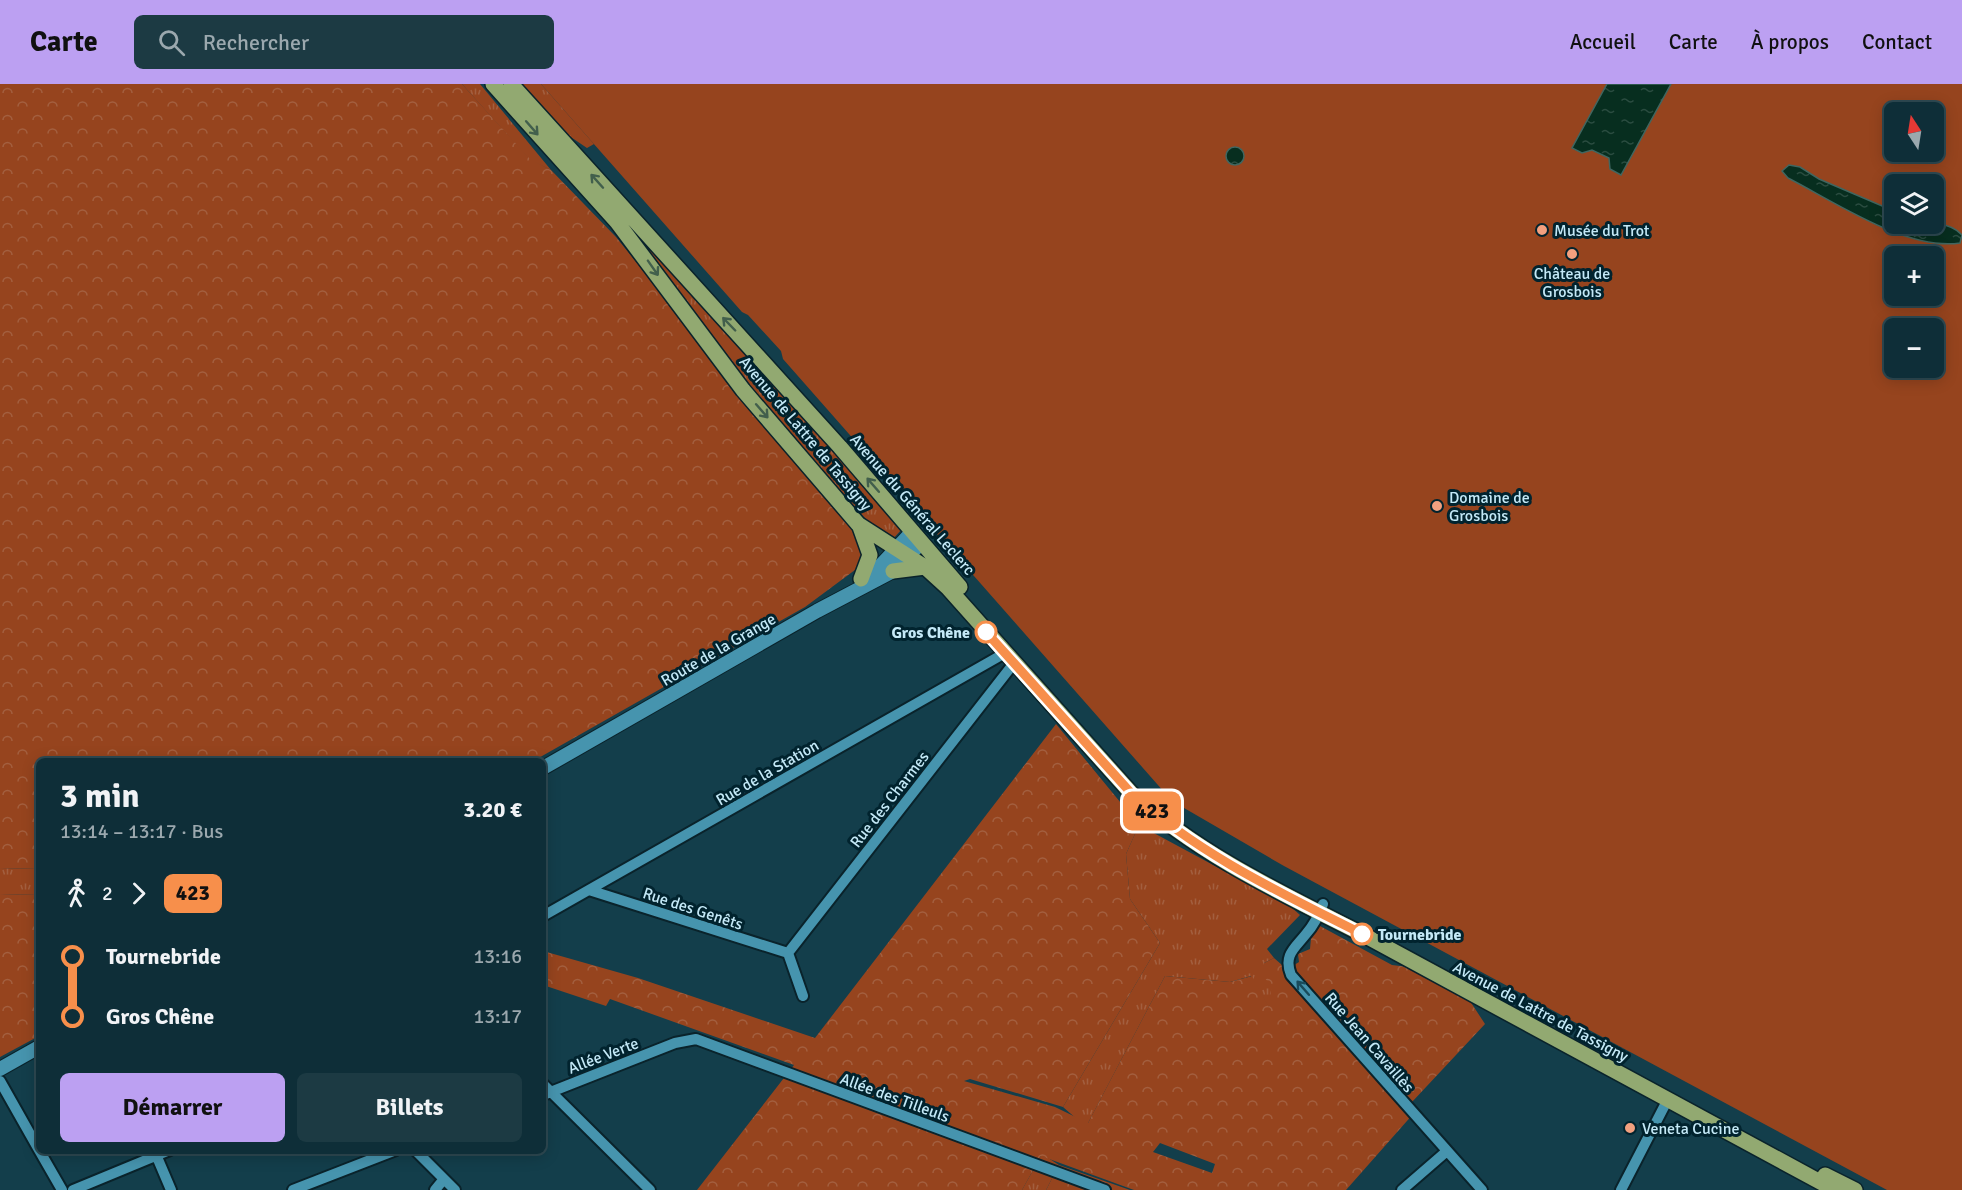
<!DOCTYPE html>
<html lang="fr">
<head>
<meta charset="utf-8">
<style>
  :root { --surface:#0e2e38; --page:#1c3a43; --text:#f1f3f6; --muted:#9ba8ae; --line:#2e4a53; --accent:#bca0f2 }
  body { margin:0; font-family:Signika,sans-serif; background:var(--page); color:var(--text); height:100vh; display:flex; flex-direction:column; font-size:22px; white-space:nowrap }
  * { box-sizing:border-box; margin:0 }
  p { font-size:20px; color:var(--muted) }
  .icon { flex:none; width:33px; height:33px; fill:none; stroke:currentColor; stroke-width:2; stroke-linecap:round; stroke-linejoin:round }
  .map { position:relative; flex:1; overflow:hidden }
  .details { position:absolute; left:36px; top:674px; width:510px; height:396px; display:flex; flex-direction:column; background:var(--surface); border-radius:9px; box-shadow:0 3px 15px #0003,0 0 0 2px var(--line) }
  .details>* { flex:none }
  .badge { padding:0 12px; border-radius:9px; font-size:21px; line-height:39px }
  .needle { width:39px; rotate:348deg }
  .buttons { position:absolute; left:1884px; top:18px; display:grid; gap:12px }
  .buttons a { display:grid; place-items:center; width:60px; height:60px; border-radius:9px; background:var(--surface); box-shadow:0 3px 15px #0003,0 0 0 2px var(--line); font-size:30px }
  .map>.badge { position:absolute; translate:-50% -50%; box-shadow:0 0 0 3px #fff }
  .legs { display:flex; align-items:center; gap:9px; height:66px; padding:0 24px; font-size:20px }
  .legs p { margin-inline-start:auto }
  .head { display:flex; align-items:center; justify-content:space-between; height:102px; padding:0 24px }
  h1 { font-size:33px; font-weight:700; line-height:45px }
  .action { display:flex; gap:12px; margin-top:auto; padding:12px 24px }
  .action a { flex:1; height:69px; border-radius:9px; background:var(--accent); color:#111; font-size:24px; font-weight:700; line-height:69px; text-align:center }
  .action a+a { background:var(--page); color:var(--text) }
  ul { padding:0 24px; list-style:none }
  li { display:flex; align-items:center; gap:21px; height:60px; font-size:22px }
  li i { display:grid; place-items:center; width:9px; height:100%; margin:0 8px; background:currentColor }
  li i::after { content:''; width:15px; height:15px; margin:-8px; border:4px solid; border-radius:50%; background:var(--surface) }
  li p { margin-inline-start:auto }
  li:first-child i { background:linear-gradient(#0000 50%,currentColor 0) }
  li:last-child i { background:linear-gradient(currentColor 50%,#0000 0) }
  header { display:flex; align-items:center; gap:36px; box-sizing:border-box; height:84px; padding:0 30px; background:var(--accent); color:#111 }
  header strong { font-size:28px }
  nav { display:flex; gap:33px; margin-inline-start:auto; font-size:21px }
  .search { width:420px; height:54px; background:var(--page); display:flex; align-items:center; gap:15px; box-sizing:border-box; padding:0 21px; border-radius:9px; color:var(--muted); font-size:22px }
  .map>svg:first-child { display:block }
</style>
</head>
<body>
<header>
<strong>Carte</strong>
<div class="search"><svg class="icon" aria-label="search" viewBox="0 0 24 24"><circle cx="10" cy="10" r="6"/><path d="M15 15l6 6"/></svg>Rechercher</div>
<nav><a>Accueil</a><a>Carte</a><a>À propos</a><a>Contact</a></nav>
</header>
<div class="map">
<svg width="1962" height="1106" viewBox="0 0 1962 1106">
  <defs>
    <pattern id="grass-tufts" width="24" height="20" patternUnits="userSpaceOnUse" patternTransform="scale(1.5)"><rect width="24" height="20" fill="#96441e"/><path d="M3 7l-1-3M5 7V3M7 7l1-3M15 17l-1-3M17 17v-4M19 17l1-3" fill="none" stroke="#a35f3f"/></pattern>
    <pattern id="forest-crowns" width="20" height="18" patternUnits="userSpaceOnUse" patternTransform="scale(1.5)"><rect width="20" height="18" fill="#96441e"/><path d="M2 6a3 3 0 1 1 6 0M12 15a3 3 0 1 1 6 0" fill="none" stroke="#a35f3f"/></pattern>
    <pattern id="water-ripples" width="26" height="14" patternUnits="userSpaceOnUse" patternTransform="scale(1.5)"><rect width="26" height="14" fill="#072e1f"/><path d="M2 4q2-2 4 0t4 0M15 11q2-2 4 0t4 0" fill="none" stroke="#2a4c40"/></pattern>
  </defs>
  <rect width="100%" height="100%" fill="#133e4b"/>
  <!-- grass -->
  <path fill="url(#grass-tufts)" d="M462,0H480L551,86L530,76Z
    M519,0H541L594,60L587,64L556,43Z
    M616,122L902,445L892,456L873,443L736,289L611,123Z
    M1139,741L1291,823L1300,831L1267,865L1274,874L1264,879L1277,899L1269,924L1251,892L1230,898L1165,892L1086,1043L1063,1023L1160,859L1130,815L1126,770Z
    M0,784L39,785V810L0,811Z
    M1042,1070L1059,1081L1046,1106H1022Z"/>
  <!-- forest -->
  <path fill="url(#forest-crowns)" fill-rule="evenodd" d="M0,0H462L530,75L551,86L616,153L855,450L864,468L863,480L805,523L535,676H39V785L0,784Z
    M1056,640L1139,741L1126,770L1130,815L1160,859L1063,1023L970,995L964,997L1055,1023L1088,1039L1165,892L1230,898L1252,892L1269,923L1271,906L1276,899L1270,900L1262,891L1264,879L1274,874L1282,881L1291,883L1299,878L1298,870L1310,865L1311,854L1320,842L1392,881L1408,883L1468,914L1485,940L1412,1018L1414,1029L1346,1106H1134L1041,1072L1022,1106H697L794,981L610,915L606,922L543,901V867L638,894L815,954ZM1160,1059L1215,1080L1212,1089L1153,1068Z
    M39,810V952L0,973V811Z
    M1059,1081L1130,1106H1046Z"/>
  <!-- pitch -->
  <path fill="#96441e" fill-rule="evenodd" d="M541,0H1962V1106H1887L1284,782L1172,717L783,275L781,267L748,231L742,228ZM1894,28H1934V68H1894ZM1894,100H1934V140H1894ZM1894,172H1934V212H1894ZM1894,244H1934V284H1894Z"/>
  <!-- water -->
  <path fill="url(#water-ripples)" stroke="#406660" stroke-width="1.5" d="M1607,0H1671L1621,91L1610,85L1609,74L1592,66L1582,69L1572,64Z
    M1226 72a9 9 0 1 1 18 0a9 9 0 1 1-18 0Z
    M1789,81L1800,83L1819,95L1894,127V140C1916,140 1947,134 1962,151L1960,159C1907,167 1835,118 1788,94L1782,87Z"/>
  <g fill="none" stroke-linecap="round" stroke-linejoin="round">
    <!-- street casing -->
    <g stroke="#0a232b" stroke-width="14">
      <path id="street" d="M589,806L788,869
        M1323,820C1319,831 1314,841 1306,850C1295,864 1283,871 1291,891L1482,1106
        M543,832L1005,569
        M788,869L1014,579
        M788,869L803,912
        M0,997L39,1066
        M543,1000L650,1106
        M543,1011L675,959L696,955L1105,1106
        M39,1066L62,1106
        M415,1066L455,1106
        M157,1073L171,1106
        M73,1106L170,1066
        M293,1106L396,1066
        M435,1106L444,1095
        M1402,1106L1447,1067
        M1621,1106L1668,1015"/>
    </g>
    <!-- secondary casing -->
    <g stroke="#0a232b" stroke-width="16">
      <path id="secondary" d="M861,495L880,482L912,448
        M543,684L817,527L893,487L921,459
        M0,985L39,963"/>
    </g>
    <!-- primary casing -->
    <g stroke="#0a232b" stroke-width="18">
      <path id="primary" d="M493,0L617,138L743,306L858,440L925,483L948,504L1131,709C1198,770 1281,809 1362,850L1835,1106
        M511,0L840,363L960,503
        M860,443L870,471L861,495
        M893,487L925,483
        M1825,1091L1855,1106"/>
    </g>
    <!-- street -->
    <use href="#street" stroke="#4694ae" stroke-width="10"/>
    <!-- secondary -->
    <use href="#secondary" stroke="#4694ae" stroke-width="14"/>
    <!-- primary -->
    <use href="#primary" stroke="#92a971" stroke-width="15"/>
  </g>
  <!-- one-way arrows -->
  <defs><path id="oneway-shaft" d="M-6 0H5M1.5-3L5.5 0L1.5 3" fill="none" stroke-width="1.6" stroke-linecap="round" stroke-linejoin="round" transform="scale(1.5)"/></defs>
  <g stroke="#425f4c">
    <use href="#oneway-shaft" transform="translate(532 44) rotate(49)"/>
    <use href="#oneway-shaft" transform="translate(597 97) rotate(-132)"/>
    <use href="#oneway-shaft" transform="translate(653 184) rotate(55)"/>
    <use href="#oneway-shaft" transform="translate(729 240) rotate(-134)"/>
    <use href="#oneway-shaft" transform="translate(762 327) rotate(49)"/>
    <use href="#oneway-shaft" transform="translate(873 401) rotate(-131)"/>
  </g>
  <use stroke="#194b5b" href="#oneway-shaft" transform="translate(1303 904) rotate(-131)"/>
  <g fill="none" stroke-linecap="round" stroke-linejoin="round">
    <!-- line-1 casing -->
    <g stroke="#fff" stroke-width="14">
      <path id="line-1" d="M986,548L1131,709C1198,770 1281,809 1362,850"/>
    </g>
    <!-- line-1 -->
    <use href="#line-1" stroke="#f78f4b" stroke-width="9"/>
  </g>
  <!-- markers -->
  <g fill="#f2a07f" stroke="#01232e" stroke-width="2">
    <circle cx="1542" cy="146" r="6"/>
    <circle cx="1572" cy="170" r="6"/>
    <circle cx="1437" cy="422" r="6"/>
    <circle cx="1630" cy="1044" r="6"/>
  </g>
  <g fill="#fff" stroke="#f78f4b" stroke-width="3">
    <circle cx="986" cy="548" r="10"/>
    <circle cx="1362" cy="850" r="10"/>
  </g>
  <g text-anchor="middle" stroke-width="6" stroke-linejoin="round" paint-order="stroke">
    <!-- poi labels -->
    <g font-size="16" fill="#c4e9f7" stroke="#01232e" text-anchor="start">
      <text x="1554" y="152">Musée du Trot</text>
      <text x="1572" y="195" text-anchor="middle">Château de<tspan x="1572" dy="18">Grosbois</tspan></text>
      <text x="1449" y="419">Domaine de<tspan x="1449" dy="18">Grosbois</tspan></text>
      <text x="1642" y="1050">Veneta Cucine</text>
    </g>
    <!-- street labels -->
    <g font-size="16" fill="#c4e9f7" stroke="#01232e">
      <text transform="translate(806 349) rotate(50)" y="6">Avenue de Lattre de Tassigny</text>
      <text transform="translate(913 420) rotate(49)" y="6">Avenue du Général Leclerc</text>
      <text transform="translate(718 565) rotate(-30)" y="6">Route de la Grange</text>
      <text transform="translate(767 688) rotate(-30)" y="6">Rue de la Station</text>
      <text transform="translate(889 715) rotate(-52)" y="6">Rue des Charmes</text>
      <text transform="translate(693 824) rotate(18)" y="6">Rue des Genêts</text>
      <text transform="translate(1541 927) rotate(28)" y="6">Avenue de Lattre de Tassigny</text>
      <text transform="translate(1370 958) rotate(49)" y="6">Rue Jean Cavaillès</text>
      <text transform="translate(603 971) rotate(-21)" y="6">Allée Verte</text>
      <text transform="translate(895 1013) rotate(20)" y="6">Allée des Tilleuls</text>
    </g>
    <!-- stop labels -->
    <g font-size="16" font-weight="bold" fill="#c4e9f7" stroke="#01232e" text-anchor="end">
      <text x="970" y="554">Gros Chêne</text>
      <text x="1378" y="856" text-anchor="start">Tournebride</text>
    </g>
  </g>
</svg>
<div class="buttons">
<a><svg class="needle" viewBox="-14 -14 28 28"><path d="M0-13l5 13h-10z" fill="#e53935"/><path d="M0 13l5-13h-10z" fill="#9ba8ae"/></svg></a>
<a><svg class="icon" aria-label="layers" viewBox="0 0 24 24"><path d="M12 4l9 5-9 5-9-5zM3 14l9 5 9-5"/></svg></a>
<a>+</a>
<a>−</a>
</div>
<b class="badge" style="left:1152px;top:727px;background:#f78f4b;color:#111">423</b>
<section class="details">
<div class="head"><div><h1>3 min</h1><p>13:14 – 13:17 · Bus</p></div><b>3.20 €</b></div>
<div class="legs"><svg class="icon" aria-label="walk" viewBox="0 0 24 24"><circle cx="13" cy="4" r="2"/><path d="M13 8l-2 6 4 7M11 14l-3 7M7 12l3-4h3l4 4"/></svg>2<svg class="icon" aria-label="forward" viewBox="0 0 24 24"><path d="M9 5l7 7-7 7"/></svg><b class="badge" style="background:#f78f4b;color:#111">423</b></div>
<ul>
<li><i style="color:#f78f4b"></i><b>Tournebride</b><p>13:16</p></li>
<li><i style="color:#f78f4b"></i><b>Gros Chêne</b><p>13:17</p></li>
</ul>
<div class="action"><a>Démarrer</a><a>Billets</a></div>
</section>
</div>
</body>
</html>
